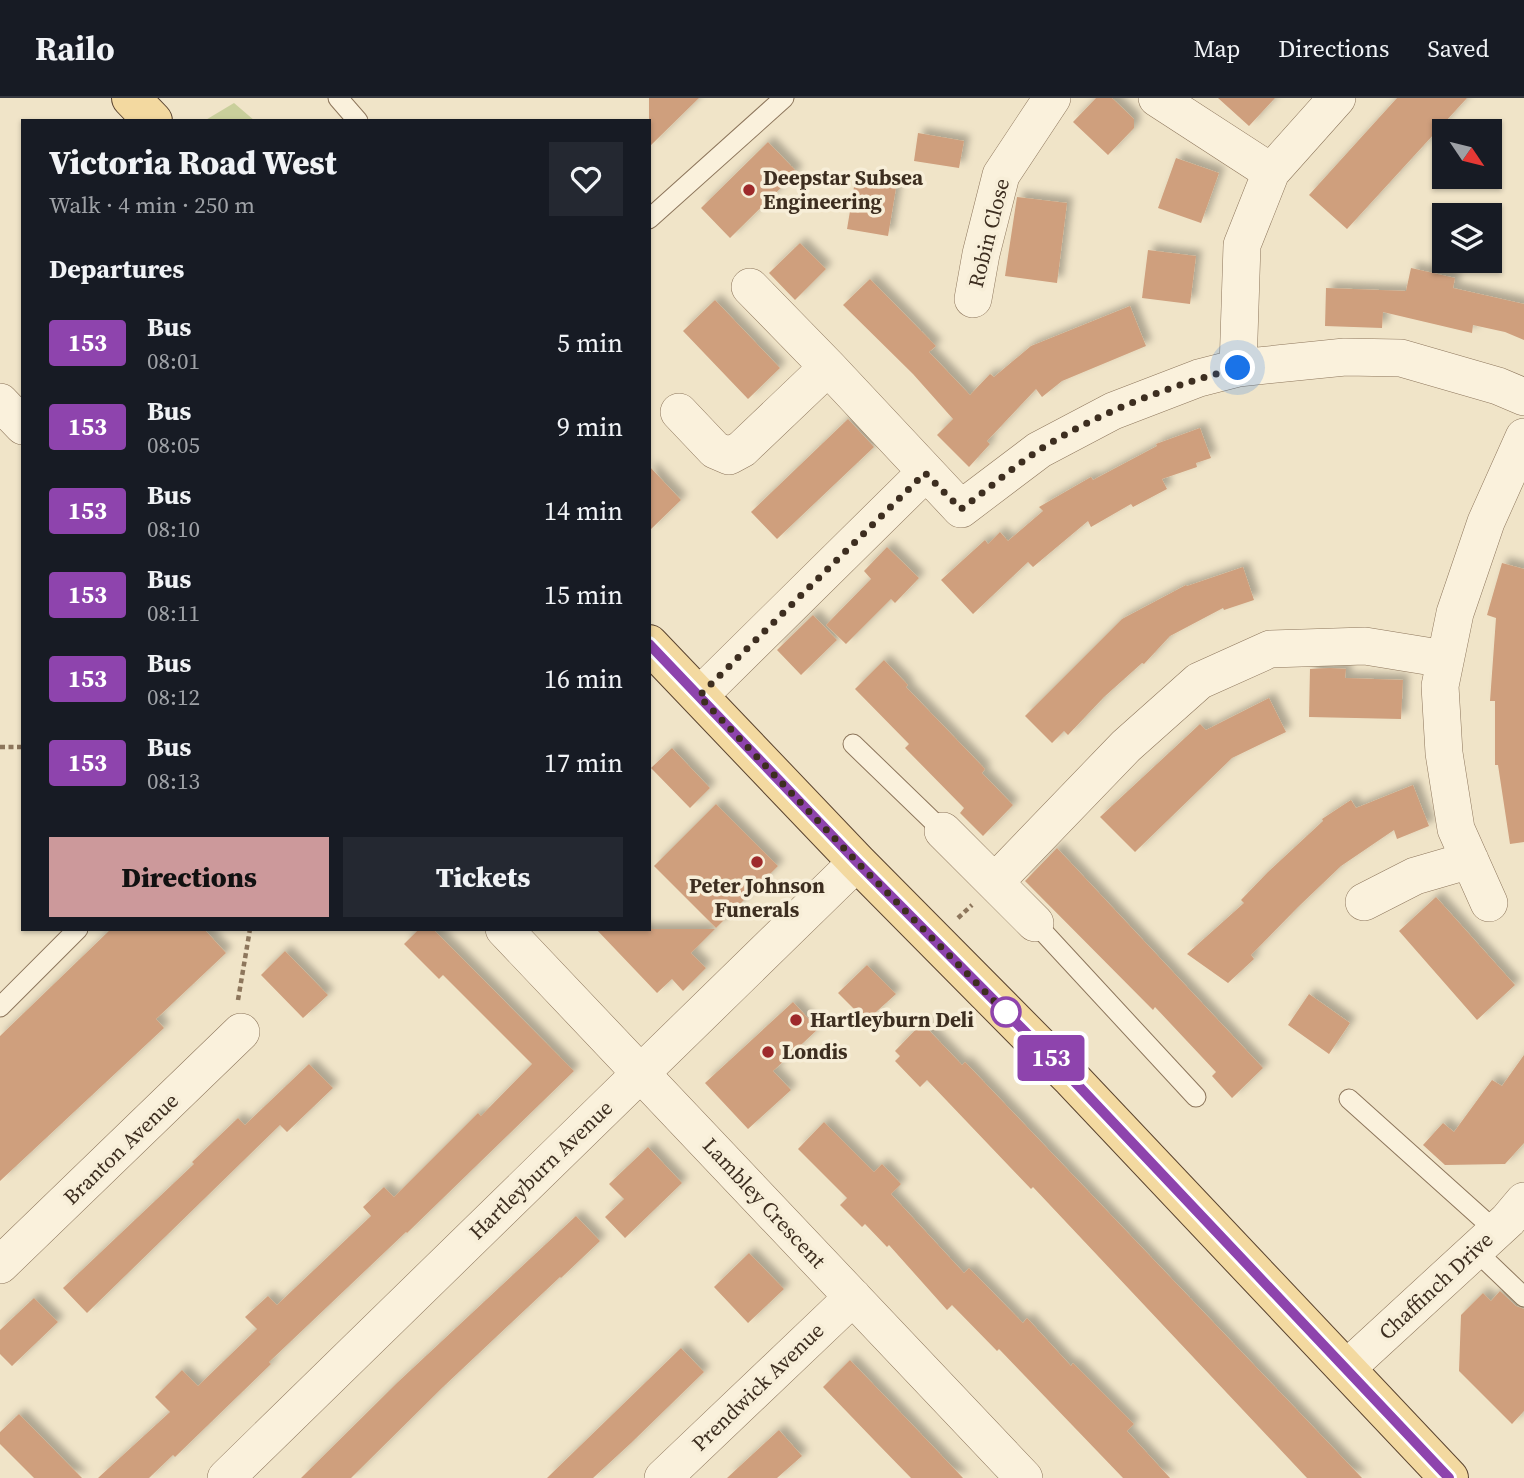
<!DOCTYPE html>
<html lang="en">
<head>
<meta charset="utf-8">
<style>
  :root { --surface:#171b24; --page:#242831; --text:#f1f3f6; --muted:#9ea1a6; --line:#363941; --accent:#cc999b }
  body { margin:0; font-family:"Source Serif 4",serif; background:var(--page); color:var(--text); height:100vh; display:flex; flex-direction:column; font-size:26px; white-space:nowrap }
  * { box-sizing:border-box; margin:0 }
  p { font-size:23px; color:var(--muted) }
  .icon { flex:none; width:38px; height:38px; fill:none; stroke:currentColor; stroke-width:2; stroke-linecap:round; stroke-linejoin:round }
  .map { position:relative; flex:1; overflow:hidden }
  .details { position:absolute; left:21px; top:21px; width:630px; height:812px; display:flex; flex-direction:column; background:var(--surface); border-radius:0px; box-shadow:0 2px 5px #0004 }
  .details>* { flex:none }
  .badge { padding:0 14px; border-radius:5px; font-size:24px; line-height:46px }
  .needle { width:46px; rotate:125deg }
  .buttons { position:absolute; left:1432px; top:21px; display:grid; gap:14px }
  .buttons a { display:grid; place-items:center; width:70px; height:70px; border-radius:0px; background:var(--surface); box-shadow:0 2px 5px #0004; font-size:35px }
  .you { position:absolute; width:35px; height:35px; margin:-18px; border:5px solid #fff; border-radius:50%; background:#1a73e8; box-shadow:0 0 0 10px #1a73e833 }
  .map>.badge { position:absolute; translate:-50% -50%; box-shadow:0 0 0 4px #fff }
  h2 { padding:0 28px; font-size:26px; line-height:63px }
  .round { display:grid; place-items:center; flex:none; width:74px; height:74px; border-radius:0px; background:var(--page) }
  .head { display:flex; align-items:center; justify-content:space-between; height:119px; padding:0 28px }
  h1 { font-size:33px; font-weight:800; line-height:52px }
  .cta { display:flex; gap:14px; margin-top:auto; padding:14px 28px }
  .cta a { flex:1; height:80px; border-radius:0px; background:var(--accent); color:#111; font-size:28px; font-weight:800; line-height:80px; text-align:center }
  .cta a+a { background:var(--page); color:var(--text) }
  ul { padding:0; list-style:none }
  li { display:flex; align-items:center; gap:21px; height:84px; padding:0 28px }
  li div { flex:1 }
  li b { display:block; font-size:26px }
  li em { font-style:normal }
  li .badge { min-width:77px; font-weight:700; text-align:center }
  header { display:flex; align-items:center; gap:42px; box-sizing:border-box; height:98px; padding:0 35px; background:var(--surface); border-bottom:2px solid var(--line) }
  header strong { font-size:33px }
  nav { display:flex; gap:38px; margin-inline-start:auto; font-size:24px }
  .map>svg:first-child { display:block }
</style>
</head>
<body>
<header>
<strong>Railo</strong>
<nav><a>Map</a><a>Directions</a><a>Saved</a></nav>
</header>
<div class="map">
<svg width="1524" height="1380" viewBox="0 0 1524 1380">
  <defs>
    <filter id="shadow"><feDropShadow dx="6" dy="-6" stdDeviation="3.5" flood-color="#0004"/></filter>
  </defs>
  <rect width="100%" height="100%" fill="#f0e4c8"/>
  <!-- green -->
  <path fill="#c9cf9b" d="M234,5L255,23H204Z"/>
  <!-- building -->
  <path fill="#cf9f7d" filter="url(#shadow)" d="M649,0H699L649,49Z
    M1096,0H1112L1134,21V30L1108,57L1073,24Z
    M1218,0H1275L1249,28Z
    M1397,0H1467L1347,131L1309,97Z
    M918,35L964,43L959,70L914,63Z
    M768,44L797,74L730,140L701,110Z
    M1176,60L1219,75L1201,125L1158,110Z
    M855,83L896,90L888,138L847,131Z
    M1017,99L1067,105L1057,185L1005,178Z
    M800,145L826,171L795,202L769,175Z
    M1148,152L1196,158L1190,206L1142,200Z
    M1411,170L1455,180L1453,190L1524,206V242L1505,234L1473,227L1472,235L1383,214L1382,230L1325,228L1326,190L1406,193Z
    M870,181L936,248L929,254L970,297L990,276L994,279L1031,248L1130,208L1146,248L1062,283L1042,299L1036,291L987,343L990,346L969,369L937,337L953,321L913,276L843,207Z
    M715,202L780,270L748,301L683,233Z
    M848,321L874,349L777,441L751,414Z
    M1200,330L1211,360L1196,365L1197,369L1162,381L1167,391L1133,409L1131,406L1091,429L1088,423L1033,469L1028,464L973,516L941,482L985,442L988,446L1000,434L1008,443L1043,413L1039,409L1091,379L1093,382L1157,348L1156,346Z
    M649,368L681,402L649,433Z
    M887,449L919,480L895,505L891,501L846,546L826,527L871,481L864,473Z
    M1502,465L1524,471V744L1510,746L1498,667H1495V603H1490L1496,520L1487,517Z
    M1243,469L1254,502L1224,512L1223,510L1170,538L1144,566L1142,565L1104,599L1068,637L1064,633L1052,645L1025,618L1122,521L1186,487L1187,488Z
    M813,517L837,542L801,577L777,552Z
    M884,562L908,587L906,589L985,671L982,675L1013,707L983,738L960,715L964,710L905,650L909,646L855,591Z
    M1330,570L1346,571L1345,580L1403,582L1401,621L1309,619L1310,571Z
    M1269,600L1286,634L1232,660L1135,754L1100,719L1200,626L1206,632Z
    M672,650L710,690L690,710L651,670Z
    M1413,687L1429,728L1397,741L1394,732L1341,768L1298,809L1251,857L1254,861L1228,885L1187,856L1244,805L1241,802L1268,774L1323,723L1322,721L1351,702L1356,710Z
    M716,706L778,768L716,830L654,768Z
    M1057,750L1263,970L1232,1000L1212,978L1216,974L1155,909L1153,912L1025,783Z
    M1436,799L1515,887L1477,922L1399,833Z
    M111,831H204L226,855L156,921L164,930L0,1083V938Z
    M419,831H433L574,973L407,1135L406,1134L269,1264L271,1266L175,1359L173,1357L149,1380H98L170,1314L155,1299L182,1272L198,1288L257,1231L245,1219L268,1198L277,1207L371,1118L363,1109L384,1089L394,1099L478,1015L481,1018L532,966L443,877L439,881L404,846Z
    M596,831H715L691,855L706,870L683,893L672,881L657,895Z
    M285,853L328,897L303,920L261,877Z
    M867,867L896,896L866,923L838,895Z
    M1309,896L1350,925L1329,956L1288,927Z
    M793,904L818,931L773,973L791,992L748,1031L705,985Z
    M922,925L962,967L965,964L1362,1380H1307L1033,1089L1031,1091L927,982L920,989L895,963L900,958L895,953Z
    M1524,957V1045L1505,1066L1445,1067L1423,1047L1443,1025L1454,1034L1492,982L1502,988Z
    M309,966L333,990L287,1034L280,1027L87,1215L63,1190L194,1066L192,1064L238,1020L245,1027Z
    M824,1024L874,1074L882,1066L901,1086L891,1096L964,1175L969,1170L1023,1225L1027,1220L1071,1268L1073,1265L1134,1326L1127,1333L1170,1380H1123L999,1251L997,1253L952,1207L947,1212L889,1147L887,1149L865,1126L862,1129L840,1107L847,1100L798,1051Z
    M648,1049L682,1085L625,1140L605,1119L624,1101L609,1086Z
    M576,1118L600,1143L561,1180L560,1179L443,1289L351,1380H301L398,1284Z
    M749,1155L784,1191L748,1225L714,1189Z
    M1500,1193L1516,1208L1524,1211V1313L1512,1326L1459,1273L1461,1217L1483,1195L1491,1203Z
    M34,1200L58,1224L12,1268L0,1256V1232Z
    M681,1250L704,1274L631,1345L593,1380H547Z
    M850,1262L903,1317L963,1380H911L874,1342L823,1289Z
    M19,1316L82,1380H34L0,1346V1334Z
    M779,1332L802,1358L777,1380H727Z"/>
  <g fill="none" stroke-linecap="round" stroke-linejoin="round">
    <!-- lane casing -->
    <g stroke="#8d765c" stroke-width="21">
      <path id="lane" d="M338,0L358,23
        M649,121L784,0
        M853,646L943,733
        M1035,825L1196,999
        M0,909L78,831
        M1349,1001L1496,1133
        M1475,1152L1524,1199"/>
    </g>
    <!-- street casing -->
    <g stroke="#8d765c" stroke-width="38">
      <path id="street" d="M1157,0L1271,74
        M750,189L828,269
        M973,201L981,156L1001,77L1052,0
        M1238,270L1242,147L1271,74L1337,0
        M0,304L23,328
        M679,314L715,352L729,358L742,351L828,269L961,411L1039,352L1113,313L1199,280L1238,270L1345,259L1401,260L1498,288L1524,299
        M699,598L925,375
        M943,733L1035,825
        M995,784L1126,648L1199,583L1270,551L1365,548L1445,561
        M1364,804L1415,778L1470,762
        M1489,805L1456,731L1444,655L1440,588L1455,515L1486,424L1524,339
        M504,831L1024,1380
        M0,1167L241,934
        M1346,1271L1508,1122L1524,1103
        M226,1380L857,764
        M663,1380L853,1199"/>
    </g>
    <!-- primary casing -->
    <g stroke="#5b4430" stroke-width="40">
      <path id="primary" d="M131,0L153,23
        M649,546L857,764L1072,981L1449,1380"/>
    </g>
    <!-- path -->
    <path stroke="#8d765c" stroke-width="4.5" stroke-dasharray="5 3.5" stroke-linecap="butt" d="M0,649H23
      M958,820L972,807
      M238,902L250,831"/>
    <!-- lane -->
    <use href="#lane" stroke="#faf1dc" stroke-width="19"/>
    <!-- street -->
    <use href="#street" stroke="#faf1dc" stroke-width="37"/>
    <!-- primary -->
    <use href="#primary" stroke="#f3d9a0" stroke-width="38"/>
  </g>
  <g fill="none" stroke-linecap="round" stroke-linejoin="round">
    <!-- line casing -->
    <g stroke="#fff" stroke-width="16">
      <path id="line" d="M649,546L857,764L1072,981L1449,1380"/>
    </g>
    <!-- line -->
    <use href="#line" stroke="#8e44ad" stroke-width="10"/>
    <!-- walk -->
    <path stroke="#3d2e20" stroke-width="7" stroke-dasharray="0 12.6" d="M1006,914L1013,922L857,764L699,598L925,375L961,411C987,392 1012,370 1039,352C1099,314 1169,288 1238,270"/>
  </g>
  <!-- markers -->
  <g fill="#9e2a2b" stroke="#f7eed8" stroke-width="2.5">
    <circle cx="749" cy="92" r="7"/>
    <circle cx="757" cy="764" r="7"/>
    <circle cx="796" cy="922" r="7"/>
    <circle cx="768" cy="954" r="7"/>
  </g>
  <circle fill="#fff" stroke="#8e44ad" stroke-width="3.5" cx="1006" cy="914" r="14"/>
  <g text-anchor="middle" stroke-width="7" stroke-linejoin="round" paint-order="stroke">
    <!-- poi labels -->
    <g font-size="21" font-weight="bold" fill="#3d2e20" stroke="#f7eed8" text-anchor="start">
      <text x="763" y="87">Deepstar Subsea<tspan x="763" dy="24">Engineering</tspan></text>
      <text x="757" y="795" text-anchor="middle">Peter Johnson<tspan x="757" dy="24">Funerals</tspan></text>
      <text x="810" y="929">Hartleyburn Deli</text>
      <text x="782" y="961">Londis</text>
    </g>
    <!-- street labels -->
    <g font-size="21" fill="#3d2e20" stroke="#f7eed8">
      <text transform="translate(989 135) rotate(-76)" y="7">Robin Close</text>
      <text transform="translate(121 1051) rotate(-44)" y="7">Branton Avenue</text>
      <text transform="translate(541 1072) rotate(-44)" y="7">Hartleyburn Avenue</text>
      <text transform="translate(764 1105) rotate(47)" y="7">Lambley Crescent</text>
      <text transform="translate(1436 1188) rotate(-43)" y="7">Chaffinch Drive</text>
      <text transform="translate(758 1289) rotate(-44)" y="7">Prendwick Avenue</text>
    </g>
  </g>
</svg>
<div class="buttons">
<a><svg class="needle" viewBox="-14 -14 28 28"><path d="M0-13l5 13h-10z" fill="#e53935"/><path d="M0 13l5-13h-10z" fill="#9ea1a6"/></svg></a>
<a><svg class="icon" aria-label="layers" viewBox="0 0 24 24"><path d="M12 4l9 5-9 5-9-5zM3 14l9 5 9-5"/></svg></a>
</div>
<div class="you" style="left:1238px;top:270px"></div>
<b class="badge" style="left:1051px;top:960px;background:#8e44ad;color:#fff">153</b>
<section class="details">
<div class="head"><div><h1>Victoria Road West</h1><p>Walk · 4 min · 250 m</p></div><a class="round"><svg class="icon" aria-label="heart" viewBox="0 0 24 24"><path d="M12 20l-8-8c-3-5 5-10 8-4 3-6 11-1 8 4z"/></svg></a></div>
<h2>Departures</h2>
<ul>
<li><span class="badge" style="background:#8e44ad;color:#fff">153</span><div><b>Bus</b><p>08:01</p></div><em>5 min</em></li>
<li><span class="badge" style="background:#8e44ad;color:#fff">153</span><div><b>Bus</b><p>08:05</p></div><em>9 min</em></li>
<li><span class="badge" style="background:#8e44ad;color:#fff">153</span><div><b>Bus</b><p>08:10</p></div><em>14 min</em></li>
<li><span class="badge" style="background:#8e44ad;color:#fff">153</span><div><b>Bus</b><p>08:11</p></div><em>15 min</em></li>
<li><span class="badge" style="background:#8e44ad;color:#fff">153</span><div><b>Bus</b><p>08:12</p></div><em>16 min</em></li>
<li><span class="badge" style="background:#8e44ad;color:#fff">153</span><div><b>Bus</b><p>08:13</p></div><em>17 min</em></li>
</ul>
<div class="cta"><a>Directions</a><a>Tickets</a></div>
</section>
</div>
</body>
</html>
